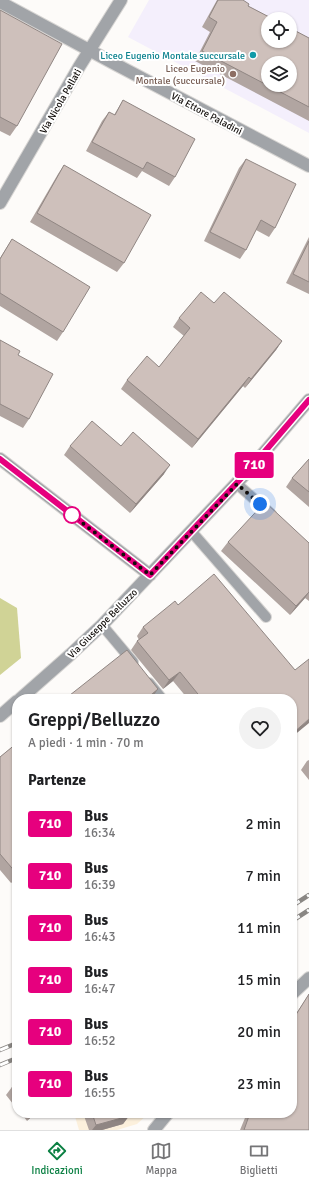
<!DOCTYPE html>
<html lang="it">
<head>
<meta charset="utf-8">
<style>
  :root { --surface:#fff; --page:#f2f2f2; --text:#202124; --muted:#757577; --line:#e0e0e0; --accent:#0b8043 }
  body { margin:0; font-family:Signika,sans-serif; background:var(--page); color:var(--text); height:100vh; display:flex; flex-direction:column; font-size:15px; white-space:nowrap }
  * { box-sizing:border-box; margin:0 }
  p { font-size:13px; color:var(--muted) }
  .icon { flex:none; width:22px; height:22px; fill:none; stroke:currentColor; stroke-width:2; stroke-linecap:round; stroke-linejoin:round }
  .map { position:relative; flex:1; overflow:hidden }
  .drawer { position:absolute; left:12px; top:694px; width:285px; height:424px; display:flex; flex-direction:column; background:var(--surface); border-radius:16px; box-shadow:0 1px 3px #0004 }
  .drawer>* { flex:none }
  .badge { padding:0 8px; border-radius:3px; font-size:14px; line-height:26px }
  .controls { position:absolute; left:261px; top:12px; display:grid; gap:8px }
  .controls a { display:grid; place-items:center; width:36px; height:36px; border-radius:50%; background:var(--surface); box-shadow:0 1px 3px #0004; font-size:20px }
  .you { position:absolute; width:20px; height:20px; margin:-10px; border:3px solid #fff; border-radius:50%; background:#1a73e8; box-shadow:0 0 0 6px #1a73e833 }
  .map>.badge { position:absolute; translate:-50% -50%; box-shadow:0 0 0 2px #fff }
  h2 { padding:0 16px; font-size:15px; line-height:36px }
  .round { display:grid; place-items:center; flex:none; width:42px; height:42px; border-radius:21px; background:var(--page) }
  .summary { display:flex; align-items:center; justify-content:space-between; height:68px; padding:0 16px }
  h1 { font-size:19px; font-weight:600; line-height:30px }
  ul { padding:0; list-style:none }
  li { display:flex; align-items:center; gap:12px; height:52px; padding:0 16px }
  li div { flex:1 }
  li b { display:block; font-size:15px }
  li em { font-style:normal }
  li .badge { min-width:44px; font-weight:700; text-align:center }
  .tabs { display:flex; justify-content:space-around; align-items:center; height:56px; border-top:1px solid var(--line); background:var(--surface); font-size:11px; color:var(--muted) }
  .tabs a { display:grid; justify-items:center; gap:2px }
  .tabs .selected { color:var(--accent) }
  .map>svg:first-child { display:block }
</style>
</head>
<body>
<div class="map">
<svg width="309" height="1130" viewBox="0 0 309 1130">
  <rect width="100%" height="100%" fill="#fdfbf9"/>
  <!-- commercial -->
  <path fill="#fcf0dc" d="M74,1113H149L137,1124L117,1130H79Z"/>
  <!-- education -->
  <path fill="#f4effc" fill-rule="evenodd" d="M149,0H309V133L128,37ZM268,19H290V41H268ZM268,63H290V85H268Z"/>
  <!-- green -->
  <path fill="#d0d396" d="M0,598L17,608L21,658L0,675Z"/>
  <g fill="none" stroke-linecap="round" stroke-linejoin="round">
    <!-- lane casing -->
    <g stroke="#d7d5d3" stroke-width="12">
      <path id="lane" d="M237,484L271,514
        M191,531L266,617
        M102,625L133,662
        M149,683L162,699"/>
    </g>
    <!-- street casing -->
    <g stroke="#d7d5d3" stroke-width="14">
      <path id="street" d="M0,2L115,64L309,166
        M0,203L79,67L121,0
        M0,459L150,575
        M20,699L71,654L102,625L249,470L309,400
        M0,716L17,701
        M292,994L309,978
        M154,1130L168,1113"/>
    </g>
    <!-- lane -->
    <use href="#lane" stroke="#a1a4a8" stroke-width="10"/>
    <!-- street -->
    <use href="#street" stroke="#a1a4a8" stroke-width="12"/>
    <!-- rail casing -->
    <g stroke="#8a8784" stroke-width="4.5">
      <path id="rail" d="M292,906L309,895
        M292,921L309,910
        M0,1050L17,1043
        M0,1065L17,1058"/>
    </g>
    <!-- rail -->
    <use href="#rail" stroke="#fff" stroke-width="3" stroke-dasharray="9" stroke-linecap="butt"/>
  </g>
  <!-- wall -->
  <path fill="#b1a5a1" d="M217,0H243L248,6L309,38V121L195,61L210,32L202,27Z
    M0,10L17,126L10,136L0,131Z
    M123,100L175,177L169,186L142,171L137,178L86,151L102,121L109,112L114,115Z
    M246,159L275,228L269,237L256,230L246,250L240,259L204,241L239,168Z
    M64,165L124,263L117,272L30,222L58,174Z
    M309,237V294L286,283Z
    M12,239L63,332L57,341L0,306V258Z
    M214,303L282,341L276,350L245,388L243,386L192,448L121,389L127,380L159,367L184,336L173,327L179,318Z
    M0,340L18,355L29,419L23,428L0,416Z
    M70,446H121L164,474L130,513L64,455Z
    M309,459V507L286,487L292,478Z
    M228,542L309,543V601L305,598L290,615L221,551Z
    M178,605L292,699H188L173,681L163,689L131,650L137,641L139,640L137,636L143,627Z
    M17,743V877L11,883L0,870V757Z
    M309,760V780L301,770L307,761Z
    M309,994V1130H240L247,1113H292V1020Z
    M17,1083V1109L6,1095L12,1087Z
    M21,1113H35L27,1121Z
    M83,1113H128L129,1116L123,1124L102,1130H89Z"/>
  <!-- shaded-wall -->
  <path fill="#908683" d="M282,341L276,350L245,388L251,379Z
    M249,377L243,386L192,448L198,439Z
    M170,465L164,474L130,513L136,504Z
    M309,592L305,598L290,615L296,606Z
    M180,672L173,681L163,689L169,680Z
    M158,689L152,698L151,699H146Z
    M309,719V723L292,737V734Z
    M17,874V877L11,883Z
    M33,1113H35L27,1121Z
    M129,1116L123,1124L102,1130H92L96,1125Z"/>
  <!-- building -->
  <path fill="#cec0bb" stroke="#908683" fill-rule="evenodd" d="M218,0H243L249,4L248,6L273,19H268V41H290V28L309,38V107L202,51L217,22L209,17ZM268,63H290V85H268Z
    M0,10L62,44L17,126L0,117Z
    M123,100L195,139L175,177L147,162L143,169L92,142L109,112L115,115Z
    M246,159L296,184L275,228L261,220L246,250L210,232Z
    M64,165L151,215L124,263L37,213Z
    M12,239L90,287L63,332L0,293V259Z
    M309,241V282L293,274Z
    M201,292L214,303L224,292L282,341L251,379L249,377L198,439L127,380L147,356L159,367L190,328L179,318Z
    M0,340L20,351L18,355L53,374L29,419L0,404Z
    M92,421L121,446L133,432L170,465L136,504L70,446Z
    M309,459V492L292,478Z
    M265,502L309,543V592L296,606L228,542Z
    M214,574L295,670L309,659V719L292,734V699H202L180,672L169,680L137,641L148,633L143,627L175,601L178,605Z
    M127,650L158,689L146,699H65Z
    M17,743V874L0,854V757Z
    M309,994V1130H244L250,1113H292V1021Z
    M17,1083V1094L12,1087Z
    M92,1113H128L129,1116L96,1125Z"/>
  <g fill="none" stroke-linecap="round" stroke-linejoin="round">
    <!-- line casing -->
    <g stroke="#fff" stroke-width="9">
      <path id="line" d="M0,459L150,575L249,470L309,400"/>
    </g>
    <!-- line -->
    <use href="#line" stroke="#e6007e" stroke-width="6"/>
    <!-- walk -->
    <path stroke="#120e0b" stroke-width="4" stroke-dasharray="0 7.2" d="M72,515L150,575L237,484L260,504"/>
  </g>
  <!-- markers -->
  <circle fill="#0f9aa8" stroke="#fff" stroke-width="1.5" cx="253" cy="55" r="4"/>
  <circle fill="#8d6e63" stroke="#fff" stroke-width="1.5" cx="233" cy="74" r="4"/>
  <circle fill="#fff" stroke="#e6007e" stroke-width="2" cx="72" cy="515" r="8"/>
  <g text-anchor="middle" stroke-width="4" stroke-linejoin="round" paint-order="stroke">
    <!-- culture labels -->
    <g font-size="10" fill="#0d838f" stroke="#fff" text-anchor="end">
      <text x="245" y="59">Liceo Eugenio Montale succursale</text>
    </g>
    <!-- education labels -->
    <g font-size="10" fill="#785e54" stroke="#fff" text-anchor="end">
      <text x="225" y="72">Liceo Eugenio<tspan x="225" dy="12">Montale (succursale)</tspan></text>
    </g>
    <!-- street labels -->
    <g font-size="10" fill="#120e0b" stroke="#fff">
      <text transform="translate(60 101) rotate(-60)" y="4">Via Nicola Pellati</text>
      <text transform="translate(207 113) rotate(28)" y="4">Via Ettore Paladini</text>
      <text transform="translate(102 623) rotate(-45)" y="4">Via Giuseppe Belluzzo</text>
    </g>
  </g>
</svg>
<div class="controls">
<a><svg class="icon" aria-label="locate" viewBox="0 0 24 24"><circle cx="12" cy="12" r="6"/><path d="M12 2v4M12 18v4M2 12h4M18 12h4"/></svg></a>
<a><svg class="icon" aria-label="layers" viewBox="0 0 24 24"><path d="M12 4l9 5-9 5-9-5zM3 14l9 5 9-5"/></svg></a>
</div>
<div class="you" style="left:260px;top:504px"></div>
<b class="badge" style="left:254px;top:465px;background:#e6007e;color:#fff">710</b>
<section class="drawer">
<div class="summary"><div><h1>Greppi/Belluzzo</h1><p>A piedi · 1 min · 70 m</p></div><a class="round"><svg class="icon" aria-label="heart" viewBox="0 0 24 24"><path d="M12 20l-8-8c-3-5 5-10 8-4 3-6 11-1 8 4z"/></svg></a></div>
<h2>Partenze</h2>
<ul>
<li><span class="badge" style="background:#e6007e;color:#fff">710</span><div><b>Bus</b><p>16:34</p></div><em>2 min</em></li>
<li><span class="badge" style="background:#e6007e;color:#fff">710</span><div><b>Bus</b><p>16:39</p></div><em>7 min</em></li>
<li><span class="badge" style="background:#e6007e;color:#fff">710</span><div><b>Bus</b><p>16:43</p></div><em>11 min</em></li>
<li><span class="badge" style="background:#e6007e;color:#fff">710</span><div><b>Bus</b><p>16:47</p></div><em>15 min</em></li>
<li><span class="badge" style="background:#e6007e;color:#fff">710</span><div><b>Bus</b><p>16:52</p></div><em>20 min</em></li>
<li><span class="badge" style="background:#e6007e;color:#fff">710</span><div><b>Bus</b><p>16:55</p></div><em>23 min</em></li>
</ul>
</section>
</div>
<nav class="tabs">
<a class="selected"><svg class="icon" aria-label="directions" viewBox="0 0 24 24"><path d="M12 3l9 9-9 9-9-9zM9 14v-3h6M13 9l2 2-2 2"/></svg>Indicazioni</a>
<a><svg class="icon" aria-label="map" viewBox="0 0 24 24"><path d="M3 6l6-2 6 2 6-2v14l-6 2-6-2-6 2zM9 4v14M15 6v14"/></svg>Mappa</a>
<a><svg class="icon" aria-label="tickets" viewBox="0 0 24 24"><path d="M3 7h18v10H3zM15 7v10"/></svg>Biglietti</a>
</nav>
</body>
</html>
